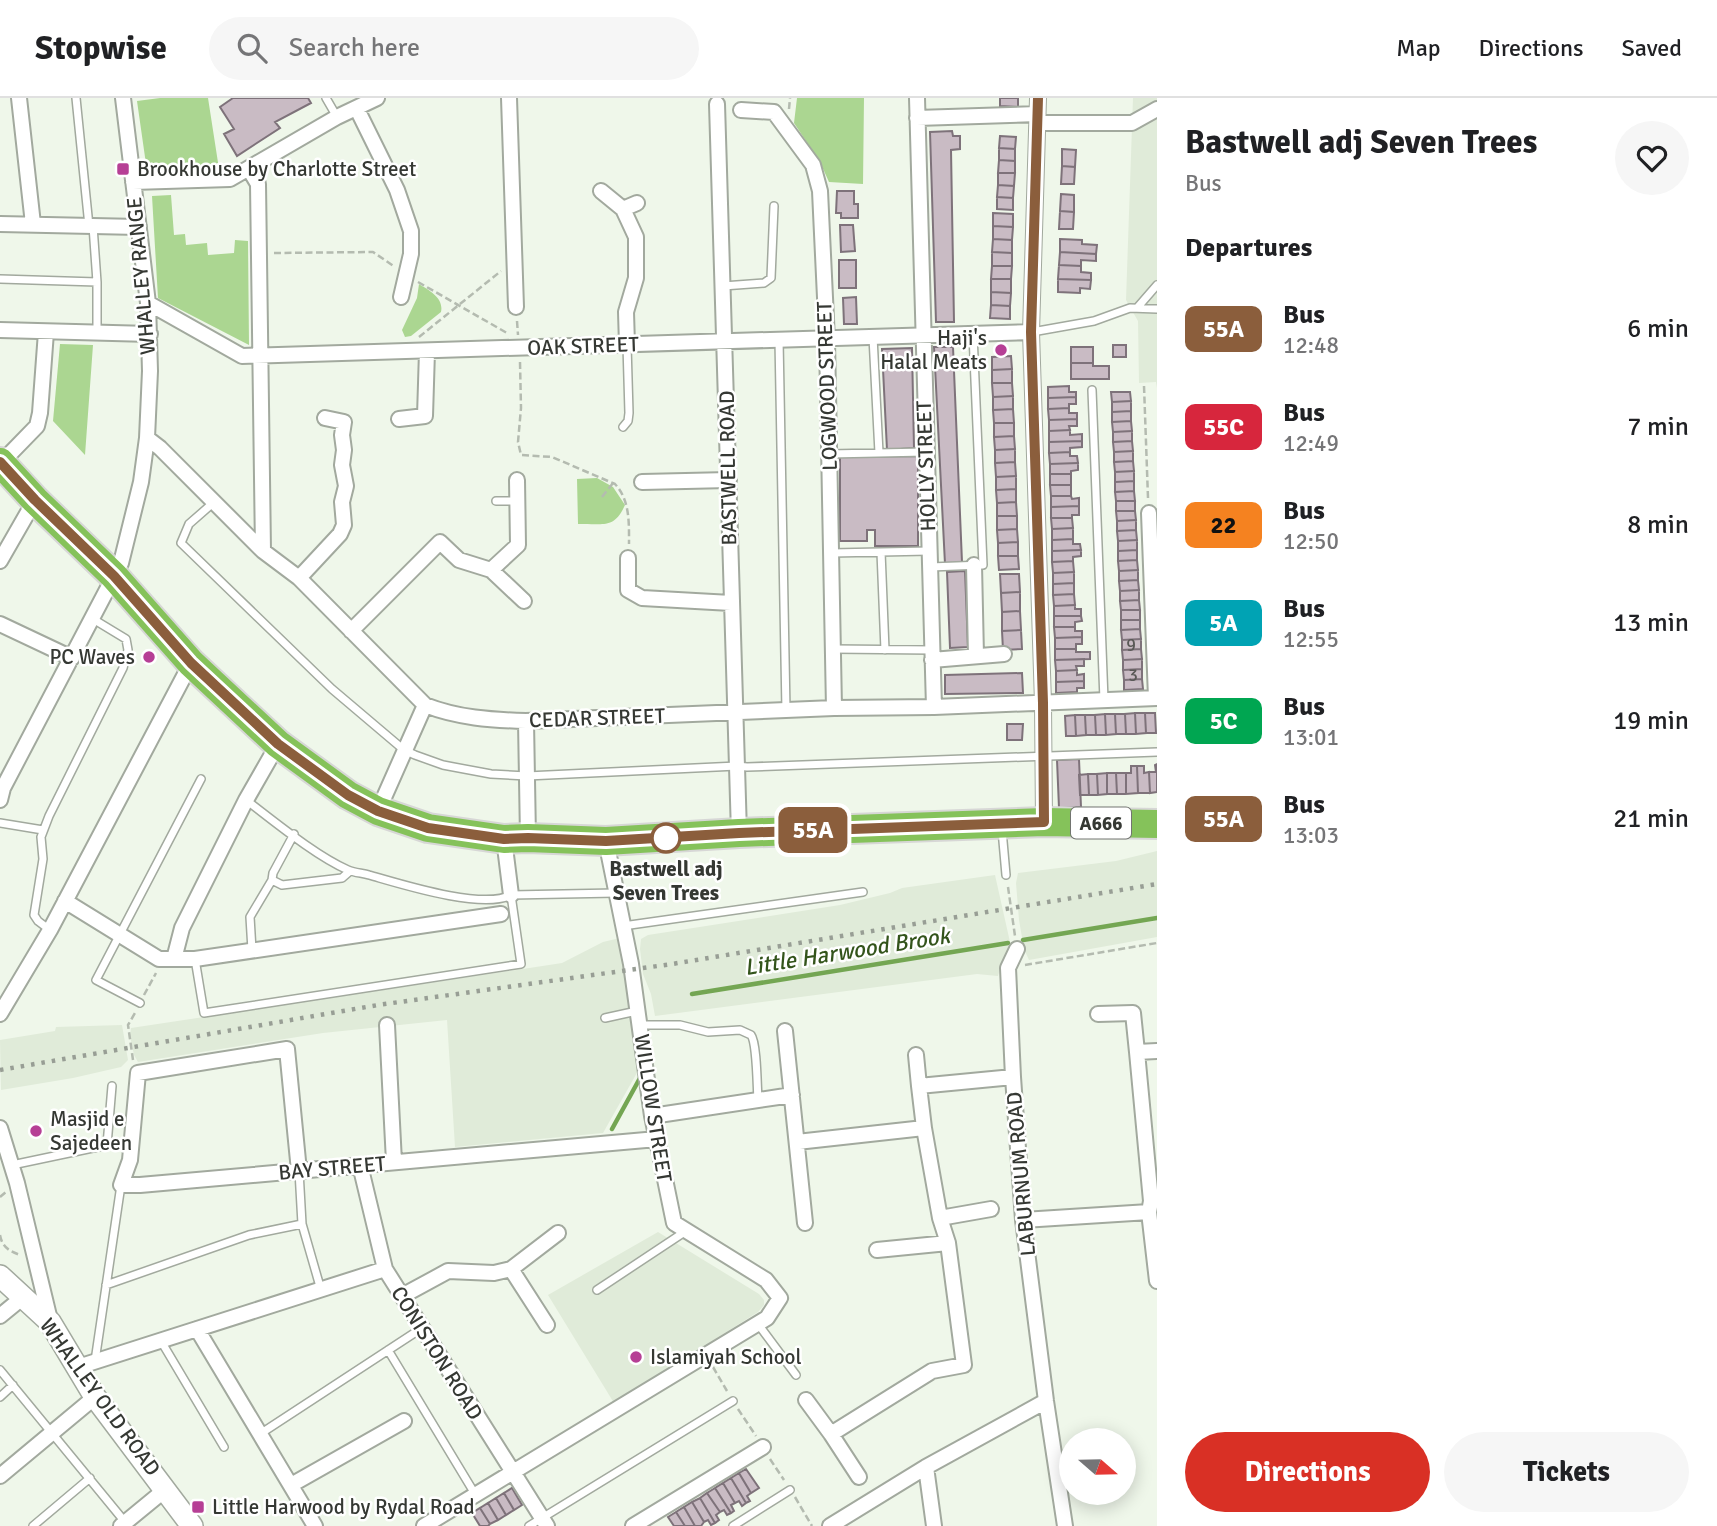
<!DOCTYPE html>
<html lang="en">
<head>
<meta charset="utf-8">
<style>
  :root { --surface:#fff; --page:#f6f6f6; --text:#202124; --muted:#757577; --line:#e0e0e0; --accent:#d93025 }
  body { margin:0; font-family:Signika,sans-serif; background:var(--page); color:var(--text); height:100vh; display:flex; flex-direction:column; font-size:26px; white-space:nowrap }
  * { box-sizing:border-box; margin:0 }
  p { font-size:23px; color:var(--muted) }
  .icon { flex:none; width:38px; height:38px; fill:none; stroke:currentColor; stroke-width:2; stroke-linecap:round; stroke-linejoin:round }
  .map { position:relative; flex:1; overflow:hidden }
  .panel { display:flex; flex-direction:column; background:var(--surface); width:560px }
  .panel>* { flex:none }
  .badge { padding:0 14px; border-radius:10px; font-size:24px; line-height:46px }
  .needle { width:46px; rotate:110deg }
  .buttons { position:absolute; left:1059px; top:1330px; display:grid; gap:14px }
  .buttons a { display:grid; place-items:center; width:77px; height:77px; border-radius:50%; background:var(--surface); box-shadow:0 4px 18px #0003; font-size:35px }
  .map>.badge { position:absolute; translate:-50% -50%; box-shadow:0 0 0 4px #fff }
  h2 { padding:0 28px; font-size:26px; line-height:63px }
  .round { display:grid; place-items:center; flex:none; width:74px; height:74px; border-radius:37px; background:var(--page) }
  .summary { display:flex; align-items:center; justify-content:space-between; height:119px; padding:0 28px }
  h1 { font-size:33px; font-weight:700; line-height:52px }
  .primary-button { display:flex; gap:14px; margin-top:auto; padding:14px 28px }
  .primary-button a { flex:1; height:80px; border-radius:42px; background:var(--accent); color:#fff; font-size:28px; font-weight:700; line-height:80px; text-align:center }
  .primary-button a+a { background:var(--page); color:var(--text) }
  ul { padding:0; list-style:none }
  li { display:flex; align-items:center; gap:21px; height:98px; padding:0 28px }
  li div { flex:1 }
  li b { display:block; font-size:26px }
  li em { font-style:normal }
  li .badge { min-width:77px; font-weight:700; text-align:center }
  header { display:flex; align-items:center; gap:42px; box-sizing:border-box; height:98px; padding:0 35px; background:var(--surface); border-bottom:2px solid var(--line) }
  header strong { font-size:33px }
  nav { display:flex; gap:38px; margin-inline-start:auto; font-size:24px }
  .search { width:490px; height:63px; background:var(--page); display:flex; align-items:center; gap:18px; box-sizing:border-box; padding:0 24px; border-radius:38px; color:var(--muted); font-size:26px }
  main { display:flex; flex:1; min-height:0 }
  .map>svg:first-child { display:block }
</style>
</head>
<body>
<header>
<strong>Stopwise</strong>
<div class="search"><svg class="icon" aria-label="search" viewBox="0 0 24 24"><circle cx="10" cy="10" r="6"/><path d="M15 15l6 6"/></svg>Search here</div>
<nav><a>Map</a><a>Directions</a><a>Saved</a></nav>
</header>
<main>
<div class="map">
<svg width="1157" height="1428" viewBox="0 0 1157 1428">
  <rect width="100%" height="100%" fill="#eff7ea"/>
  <!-- built -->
  <path fill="#e0ebd9" d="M1133,0H1157V290L1156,284L1139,285L1138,223L1126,202Z
    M1157,753V839L1029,862L1024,851L1019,822L1016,785L1018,775L1116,763Z
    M995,777L1012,853L1002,863L998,878L977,876L655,918L651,896L643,876L640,851L641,841L648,837L840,807L890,795L902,790Z
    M620,840L630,900L627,901L638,973L603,1035L455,1049L447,922L323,935L138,964L134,957L130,938L131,930L562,865L603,844Z
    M122,927L128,962L121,969L73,980L1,992L0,942L55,933L56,929Z
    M658,1134L759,1196L764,1202V1207L758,1214L614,1305L548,1197Z"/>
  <!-- green -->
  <path fill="#abd691" d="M160,0H208L219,71L147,73L137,3Z
    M797,0H864L863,86L829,84L820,64L794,25Z
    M171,97L174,137L185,136L186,147L207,145L208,157L234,155L235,142L248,143L249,247L158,200L152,98Z
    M419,186C430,193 444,200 441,214L411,238L405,239L402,232L417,200Z
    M60,246L93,247L85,357L53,323Z
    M597,380L613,389L625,407C614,432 603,425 578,426L577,381Z"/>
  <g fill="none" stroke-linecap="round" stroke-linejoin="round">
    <!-- stream -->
    <path stroke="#74a653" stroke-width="4.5" d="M1023,842L1157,820
      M692,896L1008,845
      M612,1031L640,980"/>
  </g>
  <!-- building -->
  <path fill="#c9bbc4" stroke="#7e727a" stroke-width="2" d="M233,0H308L311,5L275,24L280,30L237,58L224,36L234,31L220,9Z
    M1000,0H1018V9L1000,8Z
    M952,33L953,38H960V51L951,52L954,224H936L930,34Z
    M1000,38L1016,39L1015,51L999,50Z
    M999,50L1015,51V63L999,62Z
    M1062,51L1076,52L1075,69L1062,68Z
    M999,62L1015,63V75H998Z
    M1062,68L1075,69L1074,86H1061Z
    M998,75H1015L1014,88L998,87Z
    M998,87L1014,88L1013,100L997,99Z
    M837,93H854V106H858V120H841V115H836Z
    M1061,96L1074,97V114L1060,113Z
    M997,99L1013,100V112L997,111Z
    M1060,113L1074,114L1073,131H1059Z
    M993,115L1013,116V129L993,128Z
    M840,127H853L855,153L841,154Z
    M993,128L1013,129L1012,142L993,141Z
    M993,141L1012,142V155L992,154Z
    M1060,141L1082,142V146L1097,147L1096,156L1060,154Z
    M992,154L1012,155V168H992Z
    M1060,154L1096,156V163L1081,162V168L1059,167Z
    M839,162H856V190H839Z
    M1059,167L1081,168V174L1091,175V182L1058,181Z
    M992,168H1012L1011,181H991Z
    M991,181H1011V195L991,194Z
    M1058,181L1091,182L1090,191L1080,190V195L1058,194Z
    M991,194L1011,195L1010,208L991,207Z
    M856,199L857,226H844L843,200Z
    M991,207L1010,208V221L990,220Z
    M1113,247H1126V259H1113Z
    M934,249H953L962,464L945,466Z
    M1071,249H1093V265H1071Z
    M912,250L914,350L887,352L882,251Z
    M1011,258L1012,271L992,272V259Z
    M1071,265H1093V268H1109V281H1071Z
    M1012,271V285H992V272Z
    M992,285H1012L1013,298L993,299Z
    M1069,288V294H1076V299L1048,300V289Z
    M1111,294H1130L1131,303L1112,304Z
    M1013,298V311L993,312V299Z
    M1076,299V306H1069V310L1048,311V300Z
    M1131,303V313L1112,314V304Z
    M1069,310V315H1077V321L1049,322L1048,311Z
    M1013,311L1014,325H994L993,312Z
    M1131,313V323L1112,324V314Z
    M1077,321V328H1069L1070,332L1049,333V322Z
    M1131,323L1132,333L1113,334L1112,324Z
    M994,325H1014V338L994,339Z
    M1070,332V337L1082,336V343L1049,344V333Z
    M1132,333V343L1113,344V334Z
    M1014,338L1015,351L995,352L994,339Z
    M1082,343V349L1070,350V354L1049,355V344Z
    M1132,343L1133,353L1114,354L1113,344Z
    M1015,351V364L995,365V352Z
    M1133,353V363L1114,364V354Z
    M1070,354V358H1077L1078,365L1050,366L1049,355Z
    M918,358V448H875V432H867V443H840V359Z
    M1133,363L1134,373L1115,374L1114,364Z
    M1015,364L1016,378L996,379L995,365Z
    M1078,365V372L1071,373V376H1050V366Z
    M1134,373V383L1115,384V374Z
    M1050,376H1071V387H1050Z
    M1016,378V391L996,392V379Z
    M1134,383V393L1115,394V384Z
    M1050,387H1071V398H1051Z
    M1016,391V404L997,405L996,392Z
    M1134,393L1135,403H1116L1115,394Z
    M1051,398H1071L1072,401L1079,400V408L1051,409Z
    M1116,403H1135V413H1116Z
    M1016,404L1017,418H997V405Z
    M1079,408V417H1072V420H1051V409Z
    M1116,413H1135L1136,422L1117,423Z
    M997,418H1017V431L997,432Z
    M1051,420H1072L1073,430L1052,431Z
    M1136,422V432L1117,433V423Z
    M1073,430V441L1052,442V431Z
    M1017,431L1018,444L998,445L997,432Z
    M1136,432L1137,442L1118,443L1117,433Z
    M1073,441V446H1080L1081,452L1052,453V442Z
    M1137,442V452L1118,453V443Z
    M1018,444V458H998V445Z
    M1081,452V458L1073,459V463L1052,464V453Z
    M1137,452V462L1118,463V453Z
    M998,458H1018L1019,471L999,472Z
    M1137,462L1138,472L1119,473L1118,463Z
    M1073,463L1074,474L1053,475L1052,464Z
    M1138,472V482L1119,483V473Z
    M965,473L968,549L950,550L947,474Z
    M1074,474V485L1053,486V475Z
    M1000,476H1019L1020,494L1001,495Z
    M1138,482L1139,492L1120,493L1119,483Z
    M1074,485V496L1053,497V486Z
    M1139,492V502L1120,503V493Z
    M1020,494V513L1002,514L1001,495Z
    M1074,496L1075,507L1054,508L1053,497Z
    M1139,502L1140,512H1121L1120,503Z
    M1075,507V511H1081V518H1054V508Z
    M1121,512H1140V522H1121Z
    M1020,513L1021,532L1002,533V514Z
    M1054,518H1081L1082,523L1075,524V529H1054Z
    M1121,522H1140V531L1121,532Z
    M1054,529H1075V533H1082V539L1055,540Z
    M1140,531L1141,541L1122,542L1121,532Z
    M1021,532L1022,551L1003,552L1002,533Z
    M1082,539V546H1076V551H1055V540Z
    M1141,541V551L1122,552V542Z
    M1055,551H1076V554H1090V561L1055,562Z
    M1141,551L1142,561L1123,562L1122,552Z
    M1084,561V568H1076L1077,572L1056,573L1055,562Z
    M1142,561V571L1123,572V562Z
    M1142,571V581L1124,582L1123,572Z
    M1077,572V577L1084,576V583L1056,584V573Z
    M1022,575L1023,595L945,596V577Z
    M1142,581L1143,591L1124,592V582Z
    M1084,583V590H1077V594L1056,595V584Z
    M1135,615L1136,636H1126L1125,616Z
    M1135,615H1145L1146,635L1136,636Z
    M1145,615H1155L1156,635H1146Z
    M1105,616L1106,637H1096L1095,617Z
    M1105,616H1115L1116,636L1106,637Z
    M1115,616H1125L1126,636H1116Z
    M1075,617L1076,638H1066L1065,618Z
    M1075,617H1085L1086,637L1076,638Z
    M1085,617H1095L1096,637H1086Z
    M1007,626H1023L1022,642H1007Z
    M1079,661L1081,709L1059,710L1057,662Z
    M1157,666V694L1150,695L1149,674H1156L1155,667Z
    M1131,668H1137L1138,695L1126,696V675H1131Z
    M1137,668H1144V675L1149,674L1150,695H1138Z
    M1107,675V696L1098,697L1097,676Z
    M1107,675H1116L1117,696H1107Z
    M1116,675H1126V696H1117Z
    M1088,676L1089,697H1080L1079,677Z
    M1088,676H1097L1098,697H1089Z
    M746,1371L759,1390L751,1395L739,1375Z
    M739,1375L751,1395L747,1398L750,1403L746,1405L731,1380Z
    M731,1380L746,1405L742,1408L739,1403L735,1405L723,1385Z
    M723,1385L735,1405L731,1407L734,1413L731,1415L715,1390Z
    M512,1390L522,1407L514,1412L504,1395Z
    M715,1390L731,1415L727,1417L724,1412L720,1414L707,1395Z
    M504,1395L514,1412L506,1417L496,1400Z
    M707,1395L720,1414L716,1417L719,1422L715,1425L700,1400Z
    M496,1400L506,1417L498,1422L488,1405Z
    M700,1400L715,1425L711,1427L708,1422L704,1424L692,1404Z
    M692,1404L704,1424L701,1428H695L684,1409Z
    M488,1405L498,1422L490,1426L480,1410Z
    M684,1409L695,1428H685L676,1414Z
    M480,1410L490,1426L488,1428H480L472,1415Z
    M676,1414L685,1428H674L668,1419Z"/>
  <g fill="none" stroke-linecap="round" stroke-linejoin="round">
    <!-- lane casing -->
    <g stroke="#a2a99e" stroke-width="10">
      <path id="lane" d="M76,0L89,128
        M326,0L337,19
        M93,128L97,184V235
        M0,181L97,184
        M723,188L764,185L771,180L774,108
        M1137,210L1157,187
        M1032,234L1094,223L1130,210L1157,211
        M873,239L879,355
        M779,242L786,612
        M1092,292L1104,602
        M623,329L628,323L629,315L627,247
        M829,356L926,354
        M496,403H517
        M213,405L189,426L181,445L332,591L404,652L415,657L443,667L491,676L527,678L737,668L747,669L1157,654
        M881,454L885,552
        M832,455L929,453
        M930,469L983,467L973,236
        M833,551L932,552
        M246,702C275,724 316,758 348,772C355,775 363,775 369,777C401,786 482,812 511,797L616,795
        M0,725L43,732
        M1002,732L1006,777
        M272,782L282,787L342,780L350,773
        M623,828L863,794
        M50,832L38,823L34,817L43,761L41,739L49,718L123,570L128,552L126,541L93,521
        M252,852L250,819L272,782L273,775L294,736
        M195,861L204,915L521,866L511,797
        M140,905L96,882L201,681
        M605,920L637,913
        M640,927H680L708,934L740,932L751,937C757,945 757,988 758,1002
        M12,1067L107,1047L112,988
        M299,1073L302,1126L321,1192
        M106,1187L249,1137L302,1126
        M597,1192L686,1133
        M758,1226L796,1277
        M161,1243L224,1349
        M388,1252L475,1396
        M95,1263L121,1087
        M0,1272L125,1424
        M0,1299L13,1287
        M260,1336L422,1230
        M33,1428L90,1380
        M529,1428L733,1303
        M733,1428L790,1392"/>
    </g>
    <!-- street casing -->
    <g stroke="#a2a99e" stroke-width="18">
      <path id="street" d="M19,0L33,126
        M509,0L516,209
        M917,0L934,609
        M1038,0L1031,234L1043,605L1044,724
        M717,6L739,735
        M357,11L397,92L411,133V156L401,199
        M741,12L774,14L813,67L820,93L827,242L834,610
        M917,20L1037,16
        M1037,25H1132L1157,11
        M249,71L258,86L263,453
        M133,84L230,81L337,19L377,0
        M601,93L623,111L636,139V180L626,214L627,247
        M623,111L637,105
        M0,126L139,129
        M148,205L242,258L1031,234
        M0,232L150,236
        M399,321L425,318L427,253
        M147,340L160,350L263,453L299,480L425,607C458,620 491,622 526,623L834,610L934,609L1157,600
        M1,365L37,328L40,315L46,234
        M642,384L729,382
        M1149,415L1156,600
        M628,460V492L642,500L731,505
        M0,463L35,402
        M974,467L976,558
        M491,472L518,447L517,382
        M299,480L340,436L344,427L342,404L346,388L342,367L344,352L342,337L344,324L325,320
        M0,526L72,560
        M351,533L440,444L459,462L491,472L524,503
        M932,562L1004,556
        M526,623L528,740
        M0,702L3,690L121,465L141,384L147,340L150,273L148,205L123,0
        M378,713L425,607
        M504,741L511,797
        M65,803L159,861H195L501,816
        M1017,851L1008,870L1013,979L1023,1122L1046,1303L1065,1428
        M174,861L182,830L246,702L278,646
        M0,916L50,832L191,565
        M1098,916L1133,915L1137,954
        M387,927L394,1064
        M785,933L805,1125
        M916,957L919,988
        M652,1018L792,997
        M0,1030L17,1085L50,1222
        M924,1030L940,1120L991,1111
        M797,1044L924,1030L919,988L1013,979
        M360,1067L385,1171L547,1428
        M299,1073L287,951L138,975L130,1062L121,1087H140L657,1041
        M1149,1114L1157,1183
        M1023,1122L1149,1114L1151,1103L1137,954L1157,953
        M877,1152L948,1145
        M511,1171L547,1227
        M402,1198L448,1173L494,1175L511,1171L558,1135
        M0,1218L22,1200
        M197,1231L315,1428
        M78,1269L385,1171
        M806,1302L831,1336L932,1273L964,1267L948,1145L940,1120
        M831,1336L859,1379
        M926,1369L934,1428
        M0,1378L95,1299
        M291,1387L404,1323
        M121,1428L166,1391
        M424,1428L767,1220L780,1200L766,1182L674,1125L652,1018L631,866L606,743
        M633,1428L763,1349
        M830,1428L926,1369L1046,1303"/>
    </g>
    <!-- secondary casing -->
    <g stroke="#a2a99e" stroke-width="24">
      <path id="secondary" d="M0,1178L50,1224L95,1299L192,1428"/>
    </g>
    <!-- highway casing -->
    <g stroke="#d7d7d6" stroke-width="32">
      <path id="highway" d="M0,364L35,402L114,478L191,565L278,646L348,697L378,713L428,730L504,741L528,740L606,743L739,735L1044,724L1157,726"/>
    </g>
    <!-- path -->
    <path stroke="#b4bbb0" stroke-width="2.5" stroke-dasharray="7 3.5" stroke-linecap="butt" d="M789,11L790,0
      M274,155L373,154L395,169
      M418,184L507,235
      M517,223L518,237
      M419,239L501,173
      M520,264L521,310L518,344L521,357L552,359L615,386C630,402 629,425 629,446
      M1144,288L1148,400
      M602,399L613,385
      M1008,789L1015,838
      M1025,867L1157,845
      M144,897L156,875
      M133,962L128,927L135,915
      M0,1099L6,1094
      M0,1137C2,1149 9,1153 20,1157
      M713,1269L727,1293
      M738,1311L756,1338
      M770,1361L784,1382
      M795,1399L812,1428"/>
    <!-- lane -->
    <use href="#lane" stroke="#fff" stroke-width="7"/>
    <!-- street -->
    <use href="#street" stroke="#fff" stroke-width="14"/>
    <!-- secondary -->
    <use href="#secondary" stroke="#fff" stroke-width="21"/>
    <!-- highway -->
    <use href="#highway" stroke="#85c25a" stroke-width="28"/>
    <!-- rail -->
    <path stroke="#989e95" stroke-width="4.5" stroke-dasharray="3.5 7" stroke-linecap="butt" d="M0,972L378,907L672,866L1157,786"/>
  </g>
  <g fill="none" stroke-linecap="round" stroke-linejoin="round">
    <!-- line casing -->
    <g stroke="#fff" stroke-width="16">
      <path id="line" d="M0,364L35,402L114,478L191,565L278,646L348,697L378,713L428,730L504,741L528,740L606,743L739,735L1044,724L1043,605L1031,234L1038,0"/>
    </g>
    <!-- line -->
    <use href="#line" stroke="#8b5e3c" stroke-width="10"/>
  </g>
  <!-- markers -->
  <g fill="#b63f95" stroke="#fff" stroke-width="2.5">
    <rect x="116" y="64" width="14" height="14" rx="3.5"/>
    <circle cx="1001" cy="252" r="7"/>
    <circle cx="149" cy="559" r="7"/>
    <circle cx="36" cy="1033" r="7"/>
    <circle cx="636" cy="1259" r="7"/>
    <rect x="191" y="1402" width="14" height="14" rx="3.5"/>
  </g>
  <circle fill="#fff" stroke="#8b5e3c" stroke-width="3.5" cx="666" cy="740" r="14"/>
  <g text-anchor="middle" stroke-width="5" stroke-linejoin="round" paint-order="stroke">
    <!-- number labels -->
    <g font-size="18" fill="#5a5957">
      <text x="1131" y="553">9</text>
      <text x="1133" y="583">3</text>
    </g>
    <!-- shield labels -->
    <rect fill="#fff" stroke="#727470" stroke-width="2" x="1071" y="709.5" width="60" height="31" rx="5"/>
    <g font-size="19" font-weight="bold" fill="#353833">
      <text x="1101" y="732">A666</text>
    </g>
    <!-- poi labels -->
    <g font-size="21" fill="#353833" stroke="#fff" text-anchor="start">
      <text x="137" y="78">Brookhouse by Charlotte Street</text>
      <text x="987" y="247" text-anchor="end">Haji's<tspan x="987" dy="24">Halal Meats</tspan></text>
      <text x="135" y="566" text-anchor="end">PC Waves</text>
      <text x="50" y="1028">Masjid e<tspan x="50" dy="24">Sajedeen</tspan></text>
      <text x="650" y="1266">Islamiyah School</text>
      <text x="212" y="1416">Little Harwood by Rydal Road</text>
    </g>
    <!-- street labels -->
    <g font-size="21" fill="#353833" stroke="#fff">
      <text transform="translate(141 178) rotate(-95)" y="7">WHALLEY RANGE</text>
      <text transform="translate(583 248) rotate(-2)" y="7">OAK STREET</text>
      <text transform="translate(827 288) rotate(-92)" y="7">LOGWOOD STREET</text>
      <text transform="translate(926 368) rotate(-92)" y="7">HOLLY STREET</text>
      <text transform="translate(728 370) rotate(-91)" y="7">BASTWELL ROAD</text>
      <text transform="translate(597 620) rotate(-2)" y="7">CEDAR STREET</text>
      <text transform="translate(653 1010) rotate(81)" y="7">WILLOW STREET</text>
      <text transform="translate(332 1070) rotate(-5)" y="7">BAY STREET</text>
      <text transform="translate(1021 1076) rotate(-95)" y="7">LABURNUM ROAD</text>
      <text transform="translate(437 1255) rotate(58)" y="7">CONISTON ROAD</text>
      <text transform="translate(100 1299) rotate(54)" y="7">WHALLEY OLD ROAD</text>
    </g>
    <!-- stop labels -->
    <g font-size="21" font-weight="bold" fill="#353833" stroke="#fff">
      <text x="666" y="778">Bastwell adj<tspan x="666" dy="24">Seven Trees</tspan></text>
    </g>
    <!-- water labels -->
    <g font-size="23" font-style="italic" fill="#33541b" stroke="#fff">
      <text transform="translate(847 853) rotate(-9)" y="8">Little Harwood Brook</text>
    </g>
  </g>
</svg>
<div class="buttons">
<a><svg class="needle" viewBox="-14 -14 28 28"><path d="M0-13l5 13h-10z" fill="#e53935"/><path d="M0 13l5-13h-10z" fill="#757577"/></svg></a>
</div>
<b class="badge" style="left:813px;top:732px;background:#8b5e3c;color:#fff">55A</b>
</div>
<section class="panel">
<div class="summary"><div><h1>Bastwell adj Seven Trees</h1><p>Bus</p></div><a class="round"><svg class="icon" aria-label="heart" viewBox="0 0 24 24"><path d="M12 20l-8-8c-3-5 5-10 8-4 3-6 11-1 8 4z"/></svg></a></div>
<h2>Departures</h2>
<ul>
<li><span class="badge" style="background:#8b5e3c;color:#fff">55A</span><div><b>Bus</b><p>12:48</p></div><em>6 min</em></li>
<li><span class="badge" style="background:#d7263d;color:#fff">55C</span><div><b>Bus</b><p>12:49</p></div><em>7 min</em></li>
<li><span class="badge" style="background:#f58220;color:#111">22</span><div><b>Bus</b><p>12:50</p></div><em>8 min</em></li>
<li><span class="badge" style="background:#00a3b4;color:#fff">5A</span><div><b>Bus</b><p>12:55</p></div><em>13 min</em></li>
<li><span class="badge" style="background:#00a651;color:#fff">5C</span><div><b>Bus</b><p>13:01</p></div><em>19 min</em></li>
<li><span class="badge" style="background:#8b5e3c;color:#fff">55A</span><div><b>Bus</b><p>13:03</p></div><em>21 min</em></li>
</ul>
<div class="primary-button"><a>Directions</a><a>Tickets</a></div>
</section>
</main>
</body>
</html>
